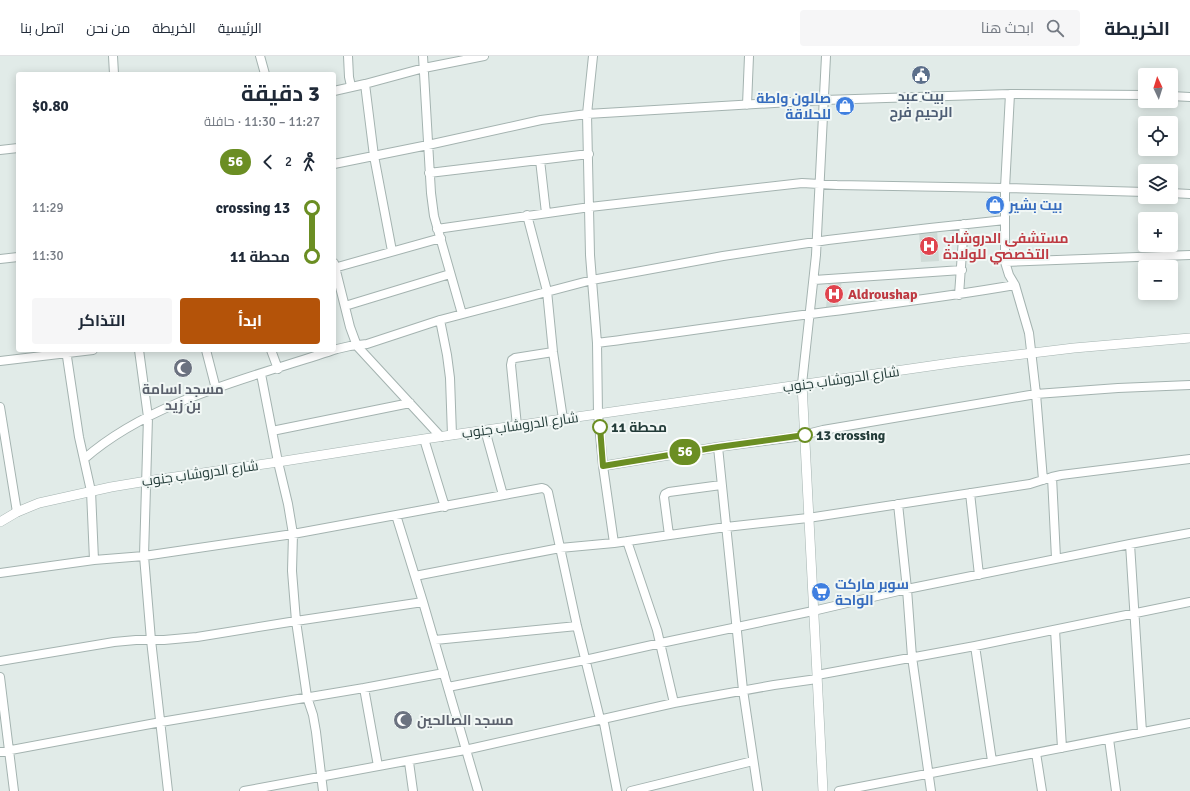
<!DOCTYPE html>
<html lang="ar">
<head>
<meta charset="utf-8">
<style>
  :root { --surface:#fff; --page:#f6f6f7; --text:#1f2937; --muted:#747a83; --line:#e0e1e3; --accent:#b45309 }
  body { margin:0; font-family:Signika,Cairo,sans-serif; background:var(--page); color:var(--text); direction:rtl; height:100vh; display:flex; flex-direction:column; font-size:15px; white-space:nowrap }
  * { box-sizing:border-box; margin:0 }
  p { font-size:13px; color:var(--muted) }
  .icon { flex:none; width:22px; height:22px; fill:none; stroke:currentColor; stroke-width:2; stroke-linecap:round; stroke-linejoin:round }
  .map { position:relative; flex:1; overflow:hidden; direction:ltr }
  .panel { position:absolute; left:16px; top:16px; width:320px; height:280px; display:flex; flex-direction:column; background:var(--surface); border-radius:4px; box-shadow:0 2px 10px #0003; direction:rtl }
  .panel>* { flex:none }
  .badge { padding:0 8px; border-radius:13px; font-size:14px; line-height:26px }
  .needle { width:26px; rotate:356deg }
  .tools { position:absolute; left:1138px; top:12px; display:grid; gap:8px }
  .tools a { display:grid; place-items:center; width:40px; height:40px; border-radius:4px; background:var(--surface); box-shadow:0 2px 10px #0003; font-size:20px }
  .map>.badge { position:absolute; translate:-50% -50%; box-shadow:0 0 0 2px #fff }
  .legs { display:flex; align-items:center; gap:6px; height:44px; padding:0 16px; font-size:13px }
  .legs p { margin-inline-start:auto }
  .overview { display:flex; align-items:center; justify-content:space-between; height:68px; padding:0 16px }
  h1 { font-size:22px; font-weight:700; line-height:30px }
  .action { display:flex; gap:8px; margin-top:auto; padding:8px 16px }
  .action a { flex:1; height:46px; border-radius:4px; background:var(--accent); color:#fff; font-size:16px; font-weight:700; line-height:46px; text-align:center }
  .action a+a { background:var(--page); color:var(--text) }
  ul { padding:0 16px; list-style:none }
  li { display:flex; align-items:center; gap:14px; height:48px; font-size:15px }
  li i { display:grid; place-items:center; width:6px; height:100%; margin:0 5px; background:currentColor }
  li i::after { content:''; width:10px; height:10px; margin:-5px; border:3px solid; border-radius:50%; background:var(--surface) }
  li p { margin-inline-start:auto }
  li:first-child i { background:linear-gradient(#0000 50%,currentColor 0) }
  li:last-child i { background:linear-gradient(currentColor 50%,#0000 0) }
  header { display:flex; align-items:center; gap:24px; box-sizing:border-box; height:56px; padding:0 20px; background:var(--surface); border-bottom:1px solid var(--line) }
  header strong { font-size:19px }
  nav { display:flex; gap:22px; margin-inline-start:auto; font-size:14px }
  .search { width:280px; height:36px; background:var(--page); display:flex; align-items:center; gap:10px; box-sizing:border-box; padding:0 14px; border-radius:4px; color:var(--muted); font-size:15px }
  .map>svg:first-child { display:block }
</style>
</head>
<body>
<header>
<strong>الخريطة</strong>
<div class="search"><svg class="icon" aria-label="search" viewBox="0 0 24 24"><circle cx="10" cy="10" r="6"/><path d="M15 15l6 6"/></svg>ابحث هنا</div>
<nav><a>الرئيسية</a><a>الخريطة</a><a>من نحن</a><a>اتصل بنا</a></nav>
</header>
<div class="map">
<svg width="1190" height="735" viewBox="0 0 1190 735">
  <rect width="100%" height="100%" fill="#e1ebe8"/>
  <!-- built -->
  <path fill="#cfdbd7" d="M937,173L939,205L921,206L919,175Z
    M842,224L838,250L826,251L829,225Z"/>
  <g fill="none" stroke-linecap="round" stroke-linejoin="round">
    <!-- minor casing -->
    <g stroke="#a4b3b0" stroke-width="10">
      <path id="minor" d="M113,0L114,18
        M260,0L265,18
        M348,0L349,21L351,30
        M423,0L431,137L434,160L462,258
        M593,0L587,58L590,199L597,287L598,358L603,410L614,487
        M365,28L374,100L392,195
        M334,35L365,28L424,12L484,0
        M1010,38L1005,132V206L1009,219L1015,229L1029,277L1036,338L1043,424
        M1171,40L1190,41
        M747,49L749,0
        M0,94L18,92
        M540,104L546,157
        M334,108L428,89L541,64L587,58L824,44L1010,38L1145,39
        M429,117L589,98
        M1171,137L1190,138
        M527,159L547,235L553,296L563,363
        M437,173L590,151L802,127L837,129L1005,132L1145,136
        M0,203L18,201
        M1005,206L1190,199
        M334,207L350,271L357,290L441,381
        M334,212L441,182
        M814,224L962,214
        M959,239L964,168
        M345,250L450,218
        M440,264L447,299L450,322L452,379
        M597,287C669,278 739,267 811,258C879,249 947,241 1015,229
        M66,294L79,381L91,435L94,504
        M139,294L148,361L144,500L151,584L168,735
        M206,294L216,333
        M271,294L278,313
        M0,305L93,294
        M261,318L278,406L288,448L293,478L292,515L296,565L307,641L313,659L316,676L323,735
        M802,328L816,199L826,0
        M0,351L17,456
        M517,370L511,309L512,304L515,302L553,296
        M485,374L503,439
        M272,375L410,347
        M424,383L445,451
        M718,391L743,634L758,735
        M84,403C151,344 253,321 337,293L350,290L367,288L440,264L592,224L723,200L828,184L930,172L1005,164
        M603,410L718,391L795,381L823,374L1036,338L1118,332L1190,329
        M1052,421L1056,502
        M970,437L979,519
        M898,448L907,533L912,601L931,735
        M396,459L423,546L478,735
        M669,479L664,441L665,438L669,436L721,429
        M627,485L657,574L674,647
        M1130,488L1142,676
        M0,517L94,504L144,500L293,478L542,432L545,433L548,436L577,570L600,663L604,667L617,735
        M415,520L560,492L614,487L726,471L808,462L1030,428L1052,421L1061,419L1190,403
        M1055,574L1062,692
        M435,584L577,570
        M975,590L992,705
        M0,605L114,586L136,584H164L197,581L296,565L423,546
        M817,619L975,590L1190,546
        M0,621L14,735
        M448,631L585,604L661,587L813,555L907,533L1130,488L1190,477
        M364,632L378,710
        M1109,683L1116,735
        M0,696L161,666L364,632L444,617
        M1036,697L1042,735
        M409,706L413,735
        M244,735L465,694L674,647L774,629L817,623
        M631,735L753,705
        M839,735L1190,667"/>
    </g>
    <!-- tertiary casing -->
    <g stroke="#a4b3b0" stroke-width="10">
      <path id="tertiary" d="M802,328L823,735
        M0,466L17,456L39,447L111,431L147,425L278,406L424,383L958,306L1074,292L1190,282"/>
    </g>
    <!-- minor -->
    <use href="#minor" stroke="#fff" stroke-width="8"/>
    <!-- tertiary -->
    <use href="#tertiary" stroke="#fff" stroke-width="9"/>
  </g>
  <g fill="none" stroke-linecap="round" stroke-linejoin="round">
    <!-- line-1 casing -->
    <g stroke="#fff" stroke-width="9">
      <path id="line-1" d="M600,371L603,410L718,391L805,379"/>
    </g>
    <!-- line-1 -->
    <use href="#line-1" stroke="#6b8e23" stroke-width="6"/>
  </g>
  <!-- icons -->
  <defs>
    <g id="civic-disc" transform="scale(1)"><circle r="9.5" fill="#5c6f8a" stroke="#f1f7f5"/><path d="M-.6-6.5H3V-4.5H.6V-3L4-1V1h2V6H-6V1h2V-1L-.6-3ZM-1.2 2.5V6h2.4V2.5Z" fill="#fff"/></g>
    <g id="shop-disc" transform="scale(1)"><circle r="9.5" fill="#3f7fe0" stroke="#f1f7f5"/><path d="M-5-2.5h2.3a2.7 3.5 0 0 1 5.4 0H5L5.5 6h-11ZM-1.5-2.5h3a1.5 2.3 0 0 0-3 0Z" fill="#fff"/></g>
    <g id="hospital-disc" transform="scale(1)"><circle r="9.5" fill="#e0444e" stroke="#f1f7f5"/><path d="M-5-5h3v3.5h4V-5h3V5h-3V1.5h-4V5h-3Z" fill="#fff"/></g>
    <g id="mosque-disc" transform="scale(1)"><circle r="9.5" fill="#6b7280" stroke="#f1f7f5"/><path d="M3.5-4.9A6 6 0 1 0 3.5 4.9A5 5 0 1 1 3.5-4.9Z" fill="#fff"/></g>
    <g id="supermarket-disc" transform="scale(1)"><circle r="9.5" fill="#3f7fe0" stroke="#f1f7f5"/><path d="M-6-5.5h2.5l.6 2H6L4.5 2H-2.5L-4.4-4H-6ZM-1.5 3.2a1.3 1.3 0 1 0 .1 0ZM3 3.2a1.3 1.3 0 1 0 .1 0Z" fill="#fff"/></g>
  </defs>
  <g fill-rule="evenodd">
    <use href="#civic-disc" x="921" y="19"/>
    <use href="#shop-disc" x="845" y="50"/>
    <use href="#shop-disc" x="995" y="149"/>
    <use href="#hospital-disc" x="929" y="190"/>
    <use href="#hospital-disc" x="834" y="238"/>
    <use href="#mosque-disc" x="183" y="312"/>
    <use href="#supermarket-disc" x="821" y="536"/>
    <use href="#mosque-disc" x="403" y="664"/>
  </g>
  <!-- markers -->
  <g fill="#fff" stroke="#6b8e23" stroke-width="2">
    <circle cx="600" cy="371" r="7"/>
    <circle cx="805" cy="379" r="7"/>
  </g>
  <g text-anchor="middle" stroke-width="4" stroke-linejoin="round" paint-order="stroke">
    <!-- service labels -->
    <g font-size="14" font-weight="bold" fill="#4e5e75" stroke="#f1f7f5">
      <text x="921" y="45">بيت عبد<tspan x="921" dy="16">الرحيم فرح</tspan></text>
    </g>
    <!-- shop labels -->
    <g font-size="14" font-weight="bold" fill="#366cbe" stroke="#f1f7f5" text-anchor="start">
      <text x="831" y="47" text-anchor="end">صالون واطة<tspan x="831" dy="16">للحلاقة</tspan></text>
      <text x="1009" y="154">بيت بشير</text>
      <text x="835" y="533">سوبر ماركت<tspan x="835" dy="16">الواحة</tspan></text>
    </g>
    <!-- health labels -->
    <g font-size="14" font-weight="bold" fill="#be3a42" stroke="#f1f7f5" text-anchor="start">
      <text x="943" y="187">مستشفى الدروشاب<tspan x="943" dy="16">التخصصي للولادة</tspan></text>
      <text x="848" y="243">Aldroushap</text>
    </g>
    <!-- street labels -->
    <g font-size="14" fill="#223b38" stroke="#f1f7f5">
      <text transform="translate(841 323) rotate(-8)" y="5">شارع الدروشاب جنوب</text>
      <text transform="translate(520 369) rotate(-8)" y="5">شارع الدروشاب جنوب</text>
      <text transform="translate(200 417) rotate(-8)" y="5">شارع الدروشاب جنوب</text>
    </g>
    <!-- worship labels -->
    <g font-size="14" font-weight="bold" fill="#5b616d" stroke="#f1f7f5">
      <text x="183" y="338">مسجد اسامة<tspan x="183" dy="16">بن زيد</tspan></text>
      <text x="417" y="669" text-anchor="start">مسجد الصالحين</text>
    </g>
    <!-- stop labels -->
    <g font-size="14" font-weight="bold" fill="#223b38" stroke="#f1f7f5" text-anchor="start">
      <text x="611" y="376">محطة 11</text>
      <text x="816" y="384">13 crossing</text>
    </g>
  </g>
</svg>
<div class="tools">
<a><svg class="needle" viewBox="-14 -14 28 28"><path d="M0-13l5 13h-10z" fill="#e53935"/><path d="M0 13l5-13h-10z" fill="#747a83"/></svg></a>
<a><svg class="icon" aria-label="locate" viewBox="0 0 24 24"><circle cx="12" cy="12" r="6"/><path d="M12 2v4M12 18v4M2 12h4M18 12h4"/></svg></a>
<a><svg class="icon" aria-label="layers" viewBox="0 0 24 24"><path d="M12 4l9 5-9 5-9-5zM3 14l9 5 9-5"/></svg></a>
<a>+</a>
<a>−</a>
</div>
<b class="badge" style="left:685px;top:396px;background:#6b8e23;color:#fff">56</b>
<section class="panel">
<div class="overview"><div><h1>3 دقيقة</h1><p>11:27 – 11:30 · حافلة</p></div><b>$0.80</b></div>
<div class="legs"><svg class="icon" aria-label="walk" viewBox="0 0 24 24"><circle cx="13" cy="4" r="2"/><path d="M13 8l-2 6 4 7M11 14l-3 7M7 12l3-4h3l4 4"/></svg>2<svg class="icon" aria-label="back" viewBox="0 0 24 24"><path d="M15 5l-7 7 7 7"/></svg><b class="badge" style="background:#6b8e23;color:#fff">56</b></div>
<ul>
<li><i style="color:#6b8e23"></i><b>13 crossing</b><p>11:29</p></li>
<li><i style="color:#6b8e23"></i><b>محطة 11</b><p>11:30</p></li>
</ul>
<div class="action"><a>ابدأ</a><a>التذاكر</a></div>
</section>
</div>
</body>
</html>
